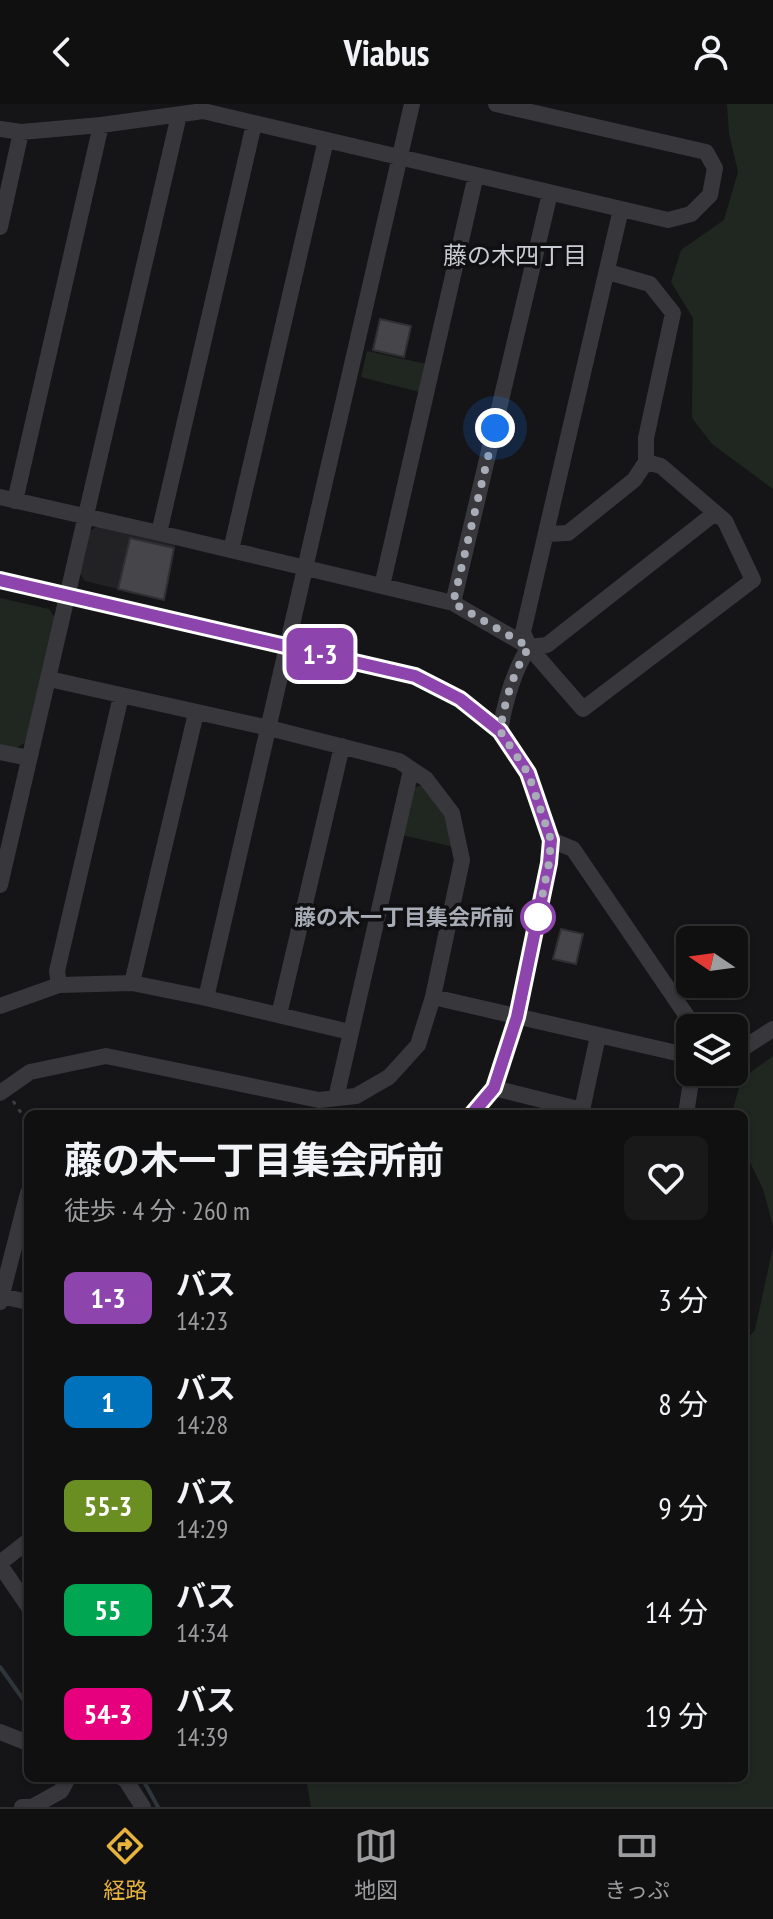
<!DOCTYPE html>
<html lang="ja">
<head>
<meta charset="utf-8">
<style>
  :root { --surface:#101011; --page:#19191a; --text:#f1f3f6; --muted:#9c9d9f; --line:#303031; --accent:#e7b33d }
  body { margin:0; font-family:"PT Sans Narrow","Noto Sans JP",sans-serif; background:var(--page); color:var(--text); height:100vh; display:flex; flex-direction:column; font-size:30px; white-space:nowrap }
  * { box-sizing:border-box; margin:0 }
  p { font-size:26px; color:var(--muted) }
  .icon { flex:none; width:44px; height:44px; fill:none; stroke:currentColor; stroke-width:2; stroke-linecap:round; stroke-linejoin:round }
  .map { position:relative; flex:1; overflow:hidden }
  .drawer { position:absolute; left:24px; top:1006px; width:724px; height:672px; display:flex; flex-direction:column; background:var(--surface); border-radius:12px; box-shadow:0 2px 6px #0004,0 0 0 2px var(--line) }
  .drawer>* { flex:none }
  .badge { padding:0 16px; border-radius:12px; font-size:28px; line-height:52px }
  .needle { width:52px; rotate:283deg }
  .buttons { position:absolute; left:676px; top:822px; display:grid; gap:16px }
  .buttons a { display:grid; place-items:center; width:72px; height:72px; border-radius:12px; background:var(--surface); box-shadow:0 2px 6px #0004,0 0 0 2px var(--line); font-size:40px }
  .you { position:absolute; width:40px; height:40px; margin:-20px; border:6px solid #fff; border-radius:50%; background:#1a73e8; box-shadow:0 0 0 12px #1a73e833 }
  .map>.badge { position:absolute; translate:-50% -50%; box-shadow:0 0 0 4px #fff }
  .round { display:grid; place-items:center; flex:none; width:84px; height:84px; border-radius:12px; background:var(--page) }
  .headline { display:flex; align-items:center; justify-content:space-between; height:136px; padding:0 40px }
  h1 { font-size:38px; font-weight:700; line-height:60px }
  ul { padding:0; list-style:none }
  li { display:flex; align-items:center; gap:24px; height:104px; padding:0 40px }
  li div { flex:1 }
  li b { display:block; font-size:30px }
  li em { font-style:normal }
  li .badge { min-width:88px; font-weight:700; text-align:center }
  header { display:flex; justify-content:space-between; align-items:center; height:104px; padding:0 40px; background:var(--surface); font-size:36px; font-weight:700 }
  .tabs { display:flex; justify-content:space-around; align-items:center; height:112px; border-top:2px solid var(--line); background:var(--surface); font-size:22px; color:var(--muted) }
  .tabs a { display:grid; justify-items:center; gap:4px }
  .tabs .selected { color:var(--accent) }
  .map>svg:first-child { display:block }
</style>
</head>
<body>
<header><svg class="icon" aria-label="back" viewBox="0 0 24 24"><path d="M15 5l-7 7 7 7"/></svg>Viabus<svg class="icon" aria-label="person" viewBox="0 0 24 24"><circle cx="12" cy="8" r="4"/><path d="M4 21q1-7 8-7t8 7"/></svg></header>
<div class="map">
<svg width="773" height="1703" viewBox="0 0 773 1703">
  <rect width="100%" height="100%" fill="#151517"/>
  <!-- built -->
  <path fill="#222124" d="M98,422L175,441L164,496L85,477L79,468L88,428Z"/>
  <!-- green -->
  <path fill="#202721" d="M727,0H773V385L712,340L692,314L693,214L671,178L681,146L724,116L738,68L729,29Z
    M367,247L426,260L419,288L361,273Z
    M0,494L49,505L55,514L27,637L17,644L0,640Z
    M423,681L446,713L454,743L402,731L413,684Z
    M773,952V1122L763,1085L744,1046V1010H732L741,975Z
    M773,1143V1703H311L306,1674H744V1238L755,1226Z"/>
  <g fill="none" stroke-linecap="round" stroke-linejoin="round">
    <!-- stream -->
    <path stroke="#2e363c" stroke-width="4" d="M0,1563L28,1602
      M142,1674L158,1703"/>
  </g>
  <!-- building -->
  <path fill="#45454a" stroke="#303033" stroke-width="2" d="M380,215L411,222L404,253L373,246Z
    M130,434L174,444L164,496L118,485Z
    M561,825L583,830L576,860L553,855Z"/>
  <g fill="none" stroke-linecap="round" stroke-linejoin="round">
    <!-- path -->
    <path stroke="#3d3e43" stroke-width="3" stroke-dasharray="4 6" stroke-linecap="butt" d="M13,997L28,1019"/>
    <!-- minor -->
    <path stroke="#37373c" stroke-width="16" d="M0,25L21,28L101,21L203,7L668,116L691,110L710,91L715,64L706,48L496,0
      M0,123L21,28
      M0,393L159,429L453,499L529,543L583,605L753,476L725,417L661,362L646,358
      M15,397L101,21
      M159,429L254,20
      M546,430L568,429L634,376L646,358V334L673,209L650,180L608,168
      M231,446L326,36
      M0,476L415,572L460,595L500,627L528,669L551,736L549,759L517,913L494,984L472,1010
      M382,482L476,71
      M453,499L550,89
      M529,543L547,541L715,409
      M500,627C505,597 513,568 529,543L523,528L621,105
      M0,648L29,654
      M551,736L573,745L695,924
      M0,781L179,11
      M132,879L196,609
      M59,881L57,867L121,592
      M433,893L690,952
      M206,894L412,0
      M0,902L59,881L132,879L206,894L350,928
      M279,911L342,642
      M734,950L773,925
      M494,984L582,1006L598,932
      M0,989L30,968L106,952L319,996L356,992L389,973L418,941L433,893L462,756L452,709L426,675L399,657L269,624L49,575
      M336,994L411,666
      M686,1010L692,971L694,968
      M1,1192L28,1198
      M0,1198L28,1089
      M0,1459L28,1437
      M0,1461L28,1502
      M0,1628L28,1639
      M122,1674L125,1675L143,1703
      M22,1703H32L61,1687L68,1674"/>
  </g>
  <g fill="none" stroke-linecap="round" stroke-linejoin="round">
    <!-- line casing -->
    <g stroke="#fff" stroke-width="18">
      <path id="line" d="M0,476L415,572L460,595L500,627L528,669L551,736L549,759L517,913L494,984L472,1010"/>
    </g>
    <!-- line -->
    <use href="#line" stroke="#8e44ad" stroke-width="12"/>
    <!-- walk -->
    <path stroke="#a8acb6" stroke-width="8" stroke-dasharray="0 14.4" d="M495,324L453,499L529,543C513,568 505,597 500,627L528,669L551,736L549,759L538,813"/>
  </g>
  <!-- markers -->
  <circle fill="#fff" stroke="#8e44ad" stroke-width="4" cx="538" cy="813" r="16"/>
  <g text-anchor="middle" stroke-width="7" stroke-linejoin="round" paint-order="stroke">
    <!-- stop labels -->
    <g font-size="22" font-weight="bold" fill="#a8acb6" stroke="#101012" text-anchor="end">
      <text x="514" y="821">藤の木一丁目集会所前</text>
    </g>
    <!-- neighbourhood labels -->
    <g font-size="24" fill="#c9cbd3" stroke="#101012">
      <text x="515" y="160">藤の木四丁目</text>
    </g>
  </g>
</svg>
<div class="buttons">
<a><svg class="needle" viewBox="-14 -14 28 28"><path d="M0-13l5 13h-10z" fill="#e53935"/><path d="M0 13l5-13h-10z" fill="#9c9d9f"/></svg></a>
<a><svg class="icon" aria-label="layers" viewBox="0 0 24 24"><path d="M12 4l9 5-9 5-9-5zM3 14l9 5 9-5"/></svg></a>
</div>
<div class="you" style="left:495px;top:324px"></div>
<b class="badge" style="left:320px;top:550px;background:#8e44ad;color:#fff">1-3</b>
<section class="drawer">
<div class="headline"><div><h1>藤の木一丁目集会所前</h1><p>徒歩 · 4 分 · 260 m</p></div><a class="round"><svg class="icon" aria-label="heart" viewBox="0 0 24 24"><path d="M12 20l-8-8c-3-5 5-10 8-4 3-6 11-1 8 4z"/></svg></a></div>
<ul>
<li><span class="badge" style="background:#8e44ad;color:#fff">1-3</span><div><b>バス</b><p>14:23</p></div><em>3 分</em></li>
<li><span class="badge" style="background:#0072bc;color:#fff">1</span><div><b>バス</b><p>14:28</p></div><em>8 分</em></li>
<li><span class="badge" style="background:#6b8e23;color:#fff">55-3</span><div><b>バス</b><p>14:29</p></div><em>9 分</em></li>
<li><span class="badge" style="background:#00a651;color:#fff">55</span><div><b>バス</b><p>14:34</p></div><em>14 分</em></li>
<li><span class="badge" style="background:#e6007e;color:#fff">54-3</span><div><b>バス</b><p>14:39</p></div><em>19 分</em></li>
</ul>
</section>
</div>
<nav class="tabs">
<a class="selected"><svg class="icon" aria-label="directions" viewBox="0 0 24 24"><path d="M12 3l9 9-9 9-9-9zM9 14v-3h6M13 9l2 2-2 2"/></svg>経路</a>
<a><svg class="icon" aria-label="map" viewBox="0 0 24 24"><path d="M3 6l6-2 6 2 6-2v14l-6 2-6-2-6 2zM9 4v14M15 6v14"/></svg>地図</a>
<a><svg class="icon" aria-label="tickets" viewBox="0 0 24 24"><path d="M3 7h18v10H3zM15 7v10"/></svg>きっぷ</a>
</nav>
</body>
</html>
